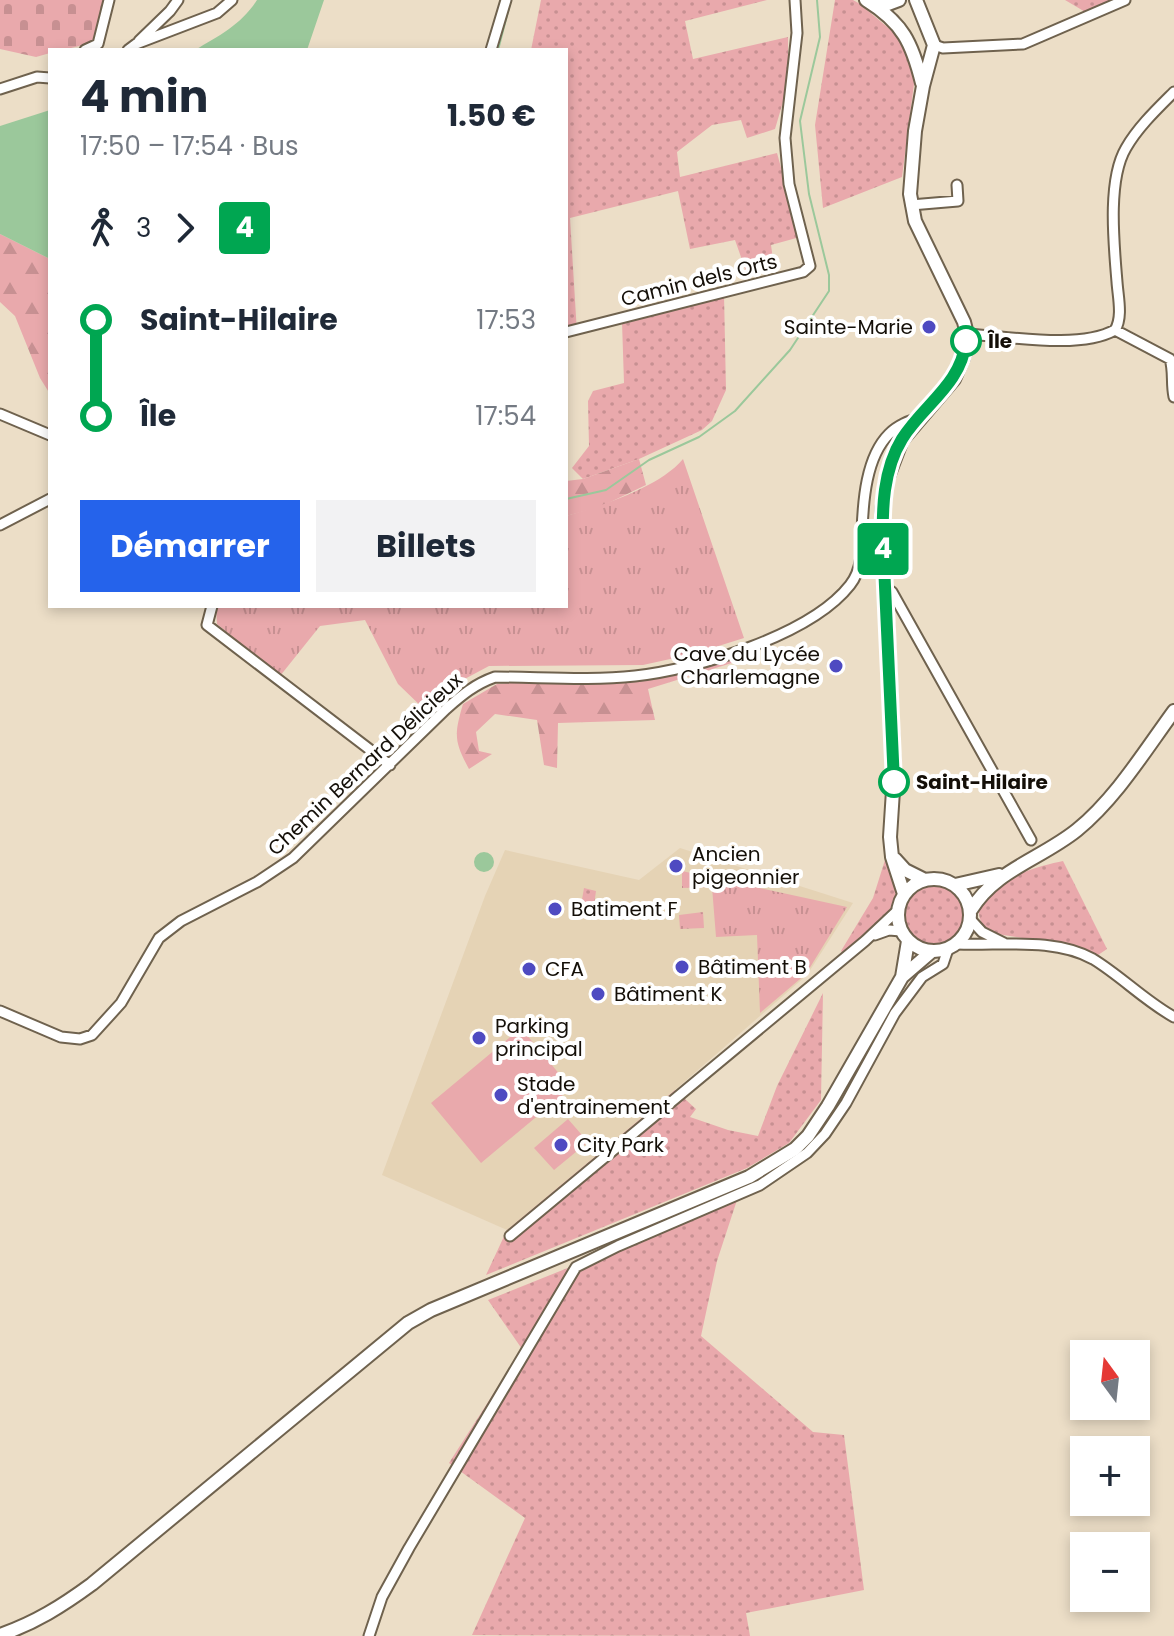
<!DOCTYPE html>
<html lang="fr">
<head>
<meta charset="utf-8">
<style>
  :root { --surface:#fff; --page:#f2f2f3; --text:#1f2937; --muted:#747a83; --accent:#2563eb }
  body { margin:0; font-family:Poppins,sans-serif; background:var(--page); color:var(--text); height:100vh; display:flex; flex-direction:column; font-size:30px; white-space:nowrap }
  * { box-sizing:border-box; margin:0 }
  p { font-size:26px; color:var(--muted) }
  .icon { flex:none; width:44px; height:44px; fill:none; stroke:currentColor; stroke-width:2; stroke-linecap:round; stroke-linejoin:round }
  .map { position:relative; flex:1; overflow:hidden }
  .sheet { position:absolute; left:48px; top:48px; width:520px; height:560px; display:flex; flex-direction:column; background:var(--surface); border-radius:0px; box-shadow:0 4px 12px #0003 }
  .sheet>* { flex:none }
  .badge { padding:0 16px; border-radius:6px; font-size:28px; line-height:52px }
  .needle { width:52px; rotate:345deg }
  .fabs { position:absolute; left:1070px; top:1340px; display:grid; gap:16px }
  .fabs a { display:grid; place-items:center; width:80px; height:80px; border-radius:0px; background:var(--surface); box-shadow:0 4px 12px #0003; font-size:40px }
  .map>.badge { position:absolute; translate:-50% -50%; box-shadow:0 0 0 4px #fff }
  .legs { display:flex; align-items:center; gap:12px; height:88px; padding:0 32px; font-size:26px }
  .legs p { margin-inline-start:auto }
  .overview { display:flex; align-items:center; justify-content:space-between; height:136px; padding:0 32px }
  h1 { font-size:44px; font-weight:700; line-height:60px }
  .button { display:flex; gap:16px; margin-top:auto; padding:16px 32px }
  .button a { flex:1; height:92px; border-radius:0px; background:var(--accent); color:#fff; font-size:32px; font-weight:700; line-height:92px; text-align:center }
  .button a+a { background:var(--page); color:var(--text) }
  ul { padding:0 32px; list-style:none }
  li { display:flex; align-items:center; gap:28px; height:96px; font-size:30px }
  li i { display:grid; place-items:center; width:12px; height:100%; margin:0 10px; background:currentColor }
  li i::after { content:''; width:20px; height:20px; margin:-10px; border:6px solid; border-radius:50%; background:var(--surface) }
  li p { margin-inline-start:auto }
  li:first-child i { background:linear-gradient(#0000 50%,currentColor 0) }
  li:last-child i { background:linear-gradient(currentColor 50%,#0000 0) }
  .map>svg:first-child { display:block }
</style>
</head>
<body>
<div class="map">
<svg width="1174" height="1636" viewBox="0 0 1174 1636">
  <defs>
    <pattern id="grass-dots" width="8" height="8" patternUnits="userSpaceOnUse" patternTransform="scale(2)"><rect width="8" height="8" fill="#e9a9ac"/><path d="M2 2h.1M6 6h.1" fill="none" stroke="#c79092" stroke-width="1.8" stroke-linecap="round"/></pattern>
    <pattern id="forest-firs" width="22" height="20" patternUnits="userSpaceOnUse" patternTransform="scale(2)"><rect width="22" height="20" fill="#e9a9ac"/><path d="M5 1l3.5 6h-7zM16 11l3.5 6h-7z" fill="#c79092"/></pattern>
    <pattern id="cemetery-stones" width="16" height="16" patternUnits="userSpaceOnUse" patternTransform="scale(2)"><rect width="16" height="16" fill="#e9a9ac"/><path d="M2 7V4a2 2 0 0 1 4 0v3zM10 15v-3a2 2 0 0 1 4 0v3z" fill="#c79092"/></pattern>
    <pattern id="park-tufts" width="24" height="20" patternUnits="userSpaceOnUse" patternTransform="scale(2)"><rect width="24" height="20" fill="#e9a9ac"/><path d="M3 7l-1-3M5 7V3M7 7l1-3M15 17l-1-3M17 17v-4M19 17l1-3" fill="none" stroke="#c79092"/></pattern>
  </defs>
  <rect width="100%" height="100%" fill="#ecdec7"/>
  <!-- built -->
  <path fill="#e5d3b5" d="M680,848L853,903L807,975L675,1090L507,1230L382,1175L485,896L505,850L639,880Z"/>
  <!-- grass -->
  <path fill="url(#grass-dots)" d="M541,0H767L685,21L693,59L788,37V85L775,129L747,138L741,120L712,125L677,152L680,177L777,153L800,237L771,245L774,266L747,274L735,240L690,249L678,191L570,218L577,333L566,336V50H531Z
    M835,0H853L860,4L899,37L912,66L914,84L902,177L823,208L815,125Z
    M1065,0H1113L1087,13Z
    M724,294L726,390L712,421L702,430L639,459L583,479L572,468L589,446L588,401L593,391L624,383L622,322Z
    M885,860C891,865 892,870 894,877C905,912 866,933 843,953L841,951L873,898Z
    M1063,861L1107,949L1098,955L1072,946L997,934L984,927C958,888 1037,866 1063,861Z
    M904 916a31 31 0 1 1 62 0a31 31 0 1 1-62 0Z
    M584,888L596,891L592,919L579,917Z
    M823,993L821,1100L789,1143L747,1168L486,1275L507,1230L675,1090L696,1109L690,1117L728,1130L758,1136L777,1086Z
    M737,1200L717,1261L701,1336L813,1432L844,1435L864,1590L746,1613L750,1636L472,1635L525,1518L449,1463L522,1349L488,1300Z"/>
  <!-- forest -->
  <path fill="url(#forest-firs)" d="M0,234L50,259V394L40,378L15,316L0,302Z
    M639,459L646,485L600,507L566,516V481L583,479Z
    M732,652L735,662L648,689L655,720L558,723L557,768L544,765L537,720L495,714L476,732L479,751L492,754L469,769C454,741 454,735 463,704L497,684L567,677L634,676Z"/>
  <!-- cemetery -->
  <path fill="url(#cemetery-stones)" d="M0,0H106L95,42L63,50H50V53L36,57L0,49Z"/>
  <!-- park -->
  <path fill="url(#park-tufts)" d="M683,459L744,638L693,654L643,665L489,666L444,690L426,711L398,684L365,620L320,626L280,676L217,624L216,606H566V516C601,506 660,487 683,459Z
    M682,871L847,907L806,974L760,1013L757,935L716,937L712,887L682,888Z
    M703,912L704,928L680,929L679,915Z"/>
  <!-- garden -->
  <path fill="#e9a9ac" d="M521,1028L571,1088L481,1163L431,1103Z
    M568,1119L588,1142L554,1170L534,1148Z"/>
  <!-- water -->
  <path fill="#9bc89b" d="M257,0H324L307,50H195C219,36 242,24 257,0Z
    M50,110V259L0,234V126Z
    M474 862a10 10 0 1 1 20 0a10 10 0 1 1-20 0Z"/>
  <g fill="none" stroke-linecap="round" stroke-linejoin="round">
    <!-- stream -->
    <path stroke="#9bc89b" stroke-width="2" d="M498,50L511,0
      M566,499L606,490L649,460L699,437L735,411L790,350L829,291V275L809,194L800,121L820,37L817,0"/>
    <!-- minor casing -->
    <g stroke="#6f624e" stroke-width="13">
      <path id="minor" d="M139,41L170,11L178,0
        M934,45L943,48L1023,44L1125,0
        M85,50L98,44L109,0
        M128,50L136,44L217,13L232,0
        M491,50L506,0
        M0,89L37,77L50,78
        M911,205L958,201L957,185
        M1115,330L1170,359C1174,371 1171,383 1174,397
        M566,332L803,272L810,266L789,184L785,138L797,33L795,0
        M967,334C1007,336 1079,350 1115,330C1123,317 1118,297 1117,282C1114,245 1107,180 1126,148C1138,127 1157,109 1174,92
        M0,414L50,435
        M0,525L50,499
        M885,587L892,592L1031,840
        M212,606L207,625L390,765
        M971,920L982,932L1004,943
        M875,935L889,930L901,931
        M957,944C1000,946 1054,937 1093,959C1121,976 1145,1001 1174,1017
        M0,1011L61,1037L80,1039L92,1035L121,1003L159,938L181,921L257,882L293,858L446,709C462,695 475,684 495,677C541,677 590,681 635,676C698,669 811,635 850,585C862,570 862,550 862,532C863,501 866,457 889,434C898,425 909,421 921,417
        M510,1236L865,941L898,910
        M369,1636L382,1597L409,1548L576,1267L618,1246L760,1185L807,1153L825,1134L846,1103L895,1013L922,977L943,964L948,949"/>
    </g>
    <!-- major casing -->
    <g stroke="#6f624e" stroke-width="16">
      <path id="major" d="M866,0C903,23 912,43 922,83
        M916,0L934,45
        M873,4L883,6L899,0
        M895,859L905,870L925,880
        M898 915a36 36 0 1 1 72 0a36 36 0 1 1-72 0Z
        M955,885L999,875
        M904,894L892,857L890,837L894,775L882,512L886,482L902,440L954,379L963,358L967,334L964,322L915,221L910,194L915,131L923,86L934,45
        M971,910C995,870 1041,859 1077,830C1116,798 1144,752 1174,711
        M902,977L931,952
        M0,1635C35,1623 62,1606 92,1584L408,1323L431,1310L749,1177L795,1149L808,1136L828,1106L902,977L908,941"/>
    </g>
    <!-- minor -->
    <use href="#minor" stroke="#fff" stroke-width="9"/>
    <!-- major -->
    <use href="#major" stroke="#fff" stroke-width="12"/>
  </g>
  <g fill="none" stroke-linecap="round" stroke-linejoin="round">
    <!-- line-1 casing -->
    <g stroke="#fff" stroke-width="18">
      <path id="line-1" d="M894,782L883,543C882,509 883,470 902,439C924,404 961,385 966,341"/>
    </g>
    <!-- line-1 -->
    <use href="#line-1" stroke="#00a651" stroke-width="12"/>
  </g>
  <!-- markers -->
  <g fill="#4e4ac1" stroke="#fff" stroke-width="3">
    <circle cx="929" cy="327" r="8"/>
    <circle cx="836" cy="666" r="8"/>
    <circle cx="676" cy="866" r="8"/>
    <circle cx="555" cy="909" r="8"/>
    <circle cx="682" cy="967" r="8"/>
    <circle cx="529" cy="969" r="8"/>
    <circle cx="598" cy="994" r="8"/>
    <circle cx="479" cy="1038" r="8"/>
    <circle cx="501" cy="1095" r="8"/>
    <circle cx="561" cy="1145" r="8"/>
  </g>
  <g fill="#fff" stroke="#00a651" stroke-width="4">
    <circle cx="966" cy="341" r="14"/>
    <circle cx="894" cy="782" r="14"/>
  </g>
  <g text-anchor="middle" stroke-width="8" stroke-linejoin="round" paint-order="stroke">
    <!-- street labels -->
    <g font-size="20" fill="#140f08" stroke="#fff">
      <text transform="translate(699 280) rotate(-14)" y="7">Camin dels Orts</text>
      <text transform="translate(365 764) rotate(-43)" y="7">Chemin Bernard Délicieux</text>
    </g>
    <!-- poi labels -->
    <g font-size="20" fill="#140f08" stroke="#fff" text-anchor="start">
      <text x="913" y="334" text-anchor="end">Sainte-Marie</text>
      <text x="820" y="661" text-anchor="end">Cave du Lycée<tspan x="820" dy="23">Charlemagne</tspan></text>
      <text x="692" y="861">Ancien<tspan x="692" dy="23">pigeonnier</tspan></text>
      <text x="571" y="916">Batiment F</text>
      <text x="698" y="974">Bâtiment B</text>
      <text x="545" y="976">CFA</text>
      <text x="614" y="1001">Bâtiment K</text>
      <text x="495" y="1033">Parking<tspan x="495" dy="23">principal</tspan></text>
      <text x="517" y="1091">Stade<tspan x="517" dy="23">d'entrainement</tspan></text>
      <text x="577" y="1152">City Park</text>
    </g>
    <!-- stop labels -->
    <g font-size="20" font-weight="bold" fill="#140f08" stroke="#fff" text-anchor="start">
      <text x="988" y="348">Île</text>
      <text x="916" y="789">Saint-Hilaire</text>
    </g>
  </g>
</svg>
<div class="fabs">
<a><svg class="needle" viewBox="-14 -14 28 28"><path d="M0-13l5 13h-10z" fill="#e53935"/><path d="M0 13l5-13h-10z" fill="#747a83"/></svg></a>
<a>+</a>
<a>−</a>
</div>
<b class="badge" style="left:883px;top:549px;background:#00a651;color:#fff">4</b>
<section class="sheet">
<div class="overview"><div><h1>4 min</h1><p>17:50 – 17:54 · Bus</p></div><b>1.50 €</b></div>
<div class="legs"><svg class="icon" aria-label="walk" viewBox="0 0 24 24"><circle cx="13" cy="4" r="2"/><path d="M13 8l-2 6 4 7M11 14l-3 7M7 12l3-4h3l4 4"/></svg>3<svg class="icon" aria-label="forward" viewBox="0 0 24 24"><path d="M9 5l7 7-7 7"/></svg><b class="badge" style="background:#00a651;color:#fff">4</b></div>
<ul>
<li><i style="color:#00a651"></i><b>Saint-Hilaire</b><p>17:53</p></li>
<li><i style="color:#00a651"></i><b>Île</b><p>17:54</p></li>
</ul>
<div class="button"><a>Démarrer</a><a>Billets</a></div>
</section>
</div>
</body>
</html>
